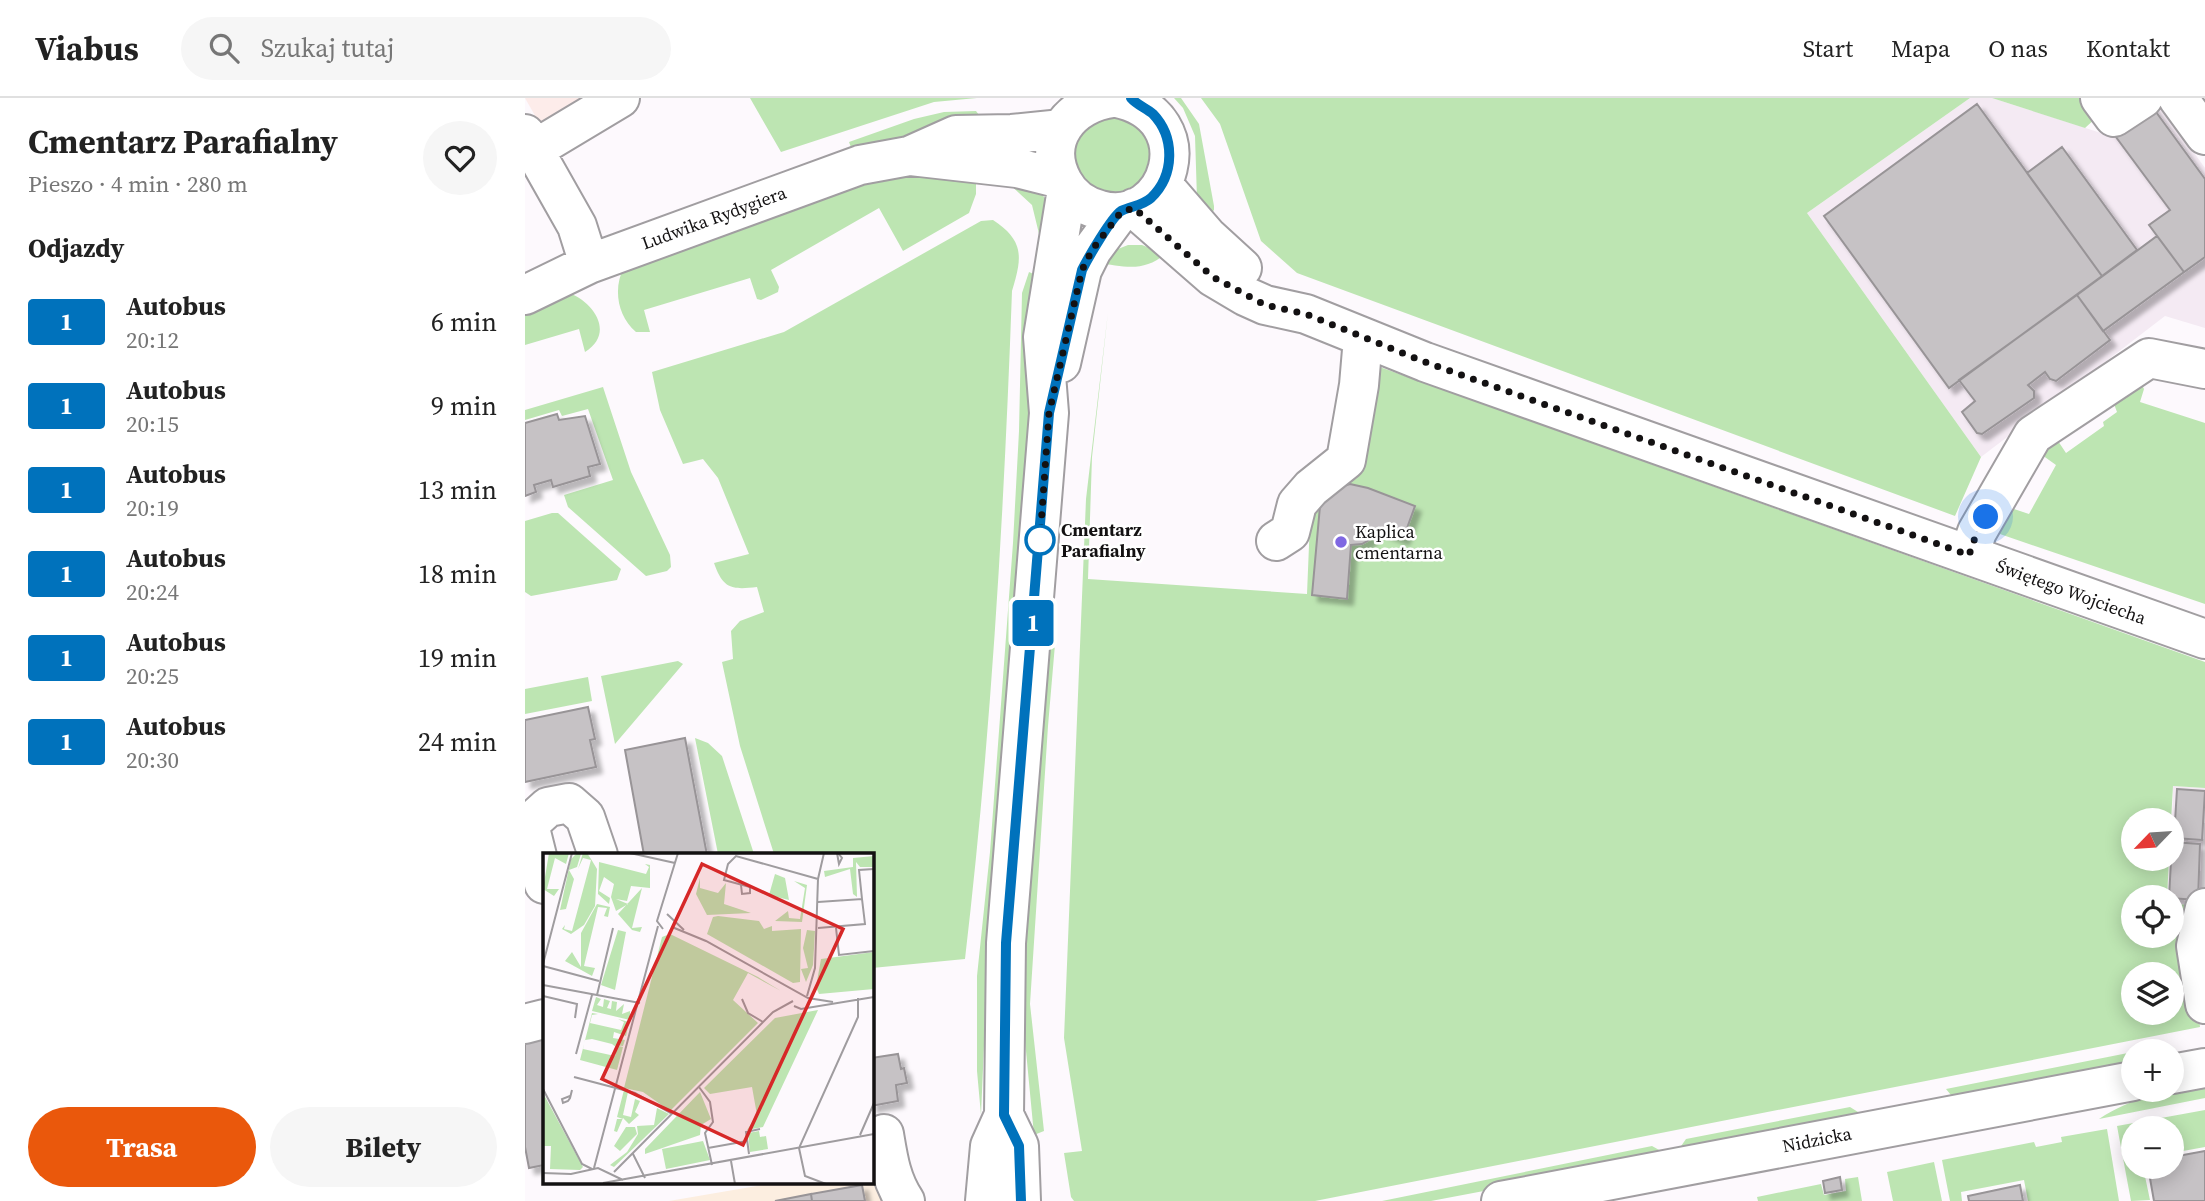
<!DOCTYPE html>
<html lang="pl">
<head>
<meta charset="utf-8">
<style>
  :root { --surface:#fff; --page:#f6f6f6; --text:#222; --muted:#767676; --line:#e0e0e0; --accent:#ea580c }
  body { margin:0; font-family:"Source Serif 4",serif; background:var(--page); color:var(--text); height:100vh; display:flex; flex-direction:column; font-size:26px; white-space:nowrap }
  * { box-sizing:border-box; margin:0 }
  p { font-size:23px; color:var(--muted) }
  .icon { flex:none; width:38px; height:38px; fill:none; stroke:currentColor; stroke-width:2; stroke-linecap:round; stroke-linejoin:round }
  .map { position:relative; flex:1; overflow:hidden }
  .drawer { display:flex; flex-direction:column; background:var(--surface); width:525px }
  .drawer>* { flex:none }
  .badge { padding:0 14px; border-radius:5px; font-size:24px; line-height:46px }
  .needle { width:46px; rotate:245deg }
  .fabs { position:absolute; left:1596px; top:710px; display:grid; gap:14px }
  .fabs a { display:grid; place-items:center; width:63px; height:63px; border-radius:50%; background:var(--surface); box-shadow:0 4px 18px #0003; font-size:35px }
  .you { position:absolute; width:35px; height:35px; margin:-18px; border:5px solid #fff; border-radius:50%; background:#1a73e8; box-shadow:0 0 0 10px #1a73e833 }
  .map>.badge { position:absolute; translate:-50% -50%; box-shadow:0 0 0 4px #fff }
  h2 { padding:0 28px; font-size:26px; line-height:63px }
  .round { display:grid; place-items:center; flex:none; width:74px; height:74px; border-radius:37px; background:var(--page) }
  .headline { display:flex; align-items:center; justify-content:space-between; height:119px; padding:0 28px }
  h1 { font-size:33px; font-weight:700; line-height:52px }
  .button { display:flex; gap:14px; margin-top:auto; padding:14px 28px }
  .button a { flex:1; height:80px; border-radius:42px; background:var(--accent); color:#fff; font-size:28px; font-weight:700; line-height:80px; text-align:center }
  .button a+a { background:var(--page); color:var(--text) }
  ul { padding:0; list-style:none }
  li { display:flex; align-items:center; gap:21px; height:84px; padding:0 28px }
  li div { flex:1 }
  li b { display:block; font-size:26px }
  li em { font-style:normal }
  li .badge { min-width:77px; font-weight:700; text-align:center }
  header { display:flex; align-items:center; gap:42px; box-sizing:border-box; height:98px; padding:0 35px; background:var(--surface); border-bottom:2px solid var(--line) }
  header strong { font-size:33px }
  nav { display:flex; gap:38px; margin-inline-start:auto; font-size:24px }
  .search { width:490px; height:63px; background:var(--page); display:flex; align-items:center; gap:18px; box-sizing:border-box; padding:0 24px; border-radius:38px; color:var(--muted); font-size:26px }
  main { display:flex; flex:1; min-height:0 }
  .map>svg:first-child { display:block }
</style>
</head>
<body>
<header>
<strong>Viabus</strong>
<div class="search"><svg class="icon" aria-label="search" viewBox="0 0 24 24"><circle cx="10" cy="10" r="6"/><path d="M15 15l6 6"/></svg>Szukaj tutaj</div>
<nav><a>Start</a><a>Mapa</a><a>O nas</a><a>Kontakt</a></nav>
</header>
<main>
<section class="drawer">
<div class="headline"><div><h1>Cmentarz Parafialny</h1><p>Pieszo · 4 min · 280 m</p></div><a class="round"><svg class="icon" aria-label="heart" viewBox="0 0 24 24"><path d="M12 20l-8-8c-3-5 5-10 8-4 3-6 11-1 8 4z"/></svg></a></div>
<h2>Odjazdy</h2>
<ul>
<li><span class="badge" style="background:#0072bc;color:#fff">1</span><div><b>Autobus</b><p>20:12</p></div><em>6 min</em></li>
<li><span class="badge" style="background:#0072bc;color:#fff">1</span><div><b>Autobus</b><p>20:15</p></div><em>9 min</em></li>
<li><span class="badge" style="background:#0072bc;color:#fff">1</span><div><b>Autobus</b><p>20:19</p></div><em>13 min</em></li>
<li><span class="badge" style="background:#0072bc;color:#fff">1</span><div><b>Autobus</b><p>20:24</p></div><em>18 min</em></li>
<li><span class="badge" style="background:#0072bc;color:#fff">1</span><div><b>Autobus</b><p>20:25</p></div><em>19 min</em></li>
<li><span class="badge" style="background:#0072bc;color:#fff">1</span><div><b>Autobus</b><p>20:30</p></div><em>24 min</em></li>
</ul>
<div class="button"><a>Trasa</a><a>Bilety</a></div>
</section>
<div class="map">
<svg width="1680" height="1103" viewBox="0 0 1680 1103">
  <defs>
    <filter id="shadow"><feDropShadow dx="6" dy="6" stdDeviation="2" flood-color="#0004"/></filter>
  </defs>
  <rect width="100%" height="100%" fill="#fdf9fd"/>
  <!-- commercial -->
  <path fill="#fceee0" d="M347,1068L359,1103H144L255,1084H346Z"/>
  <!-- built -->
  <path fill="#f4eaf3" d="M1445,0H1467L1576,35L1630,0L1680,70V230L1640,218L1456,359L1282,115Z
    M1648,688L1680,690L1676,807L1647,806V800H1642L1644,761H1647Z"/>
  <!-- medical -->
  <path fill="#fdecea" d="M0,0H68L17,30Z"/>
  <!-- green -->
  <path fill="#bde5b2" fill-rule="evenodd" d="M225,0H452L409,4L256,54Z
    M649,0H656L674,26L689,108V112L684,118L672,101L670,38L658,10Z
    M676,0H1445L1282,115L1456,359L1430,418L772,175L736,143L695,26Z
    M1467,0H1559L1572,19L1560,30Z
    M451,13L454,17L452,23L387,35L328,55L324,44L389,21L419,14Z
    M579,19H599L623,38L627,68C621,75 616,85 609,90C578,115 526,64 560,31C565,26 573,23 579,19Z
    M393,76L451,79V96L444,115L378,153L354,110L246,172L254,189L253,194L236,202L232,201L225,180L119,212L125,234H111C92,218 88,190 99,169L317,92L362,79Z
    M482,84C527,95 530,101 516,144L507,107Z
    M468,122C500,143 497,160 487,193C479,416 466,639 440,861L347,870L346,757L249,756L215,648L197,564L208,561L206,533L215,523L239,514L232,489C207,492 198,491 189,465L224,456L193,380L178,361L158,366L135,312L127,274L259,234L456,123Z
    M603,147H617L640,156C618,175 599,168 572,165L588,153Z
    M504,174L513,178L507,322L462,878L456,1017L452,973V878L465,754L488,445L494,333L497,195Z
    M41,194C68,202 91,235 60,254L54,231L0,247V208Z
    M583,214L567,359L563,481L782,496L786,399L832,380L852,268L1680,564V690L1648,688L1646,723H1608V761H1644L1642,800H1608V838H1647V806L1668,807L1665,843L1675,929L790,1103H549L546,1099L539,1055L557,1053L539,940L561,401ZM1608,877H1647V915H1608Z
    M1615,283L1619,291L1615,304L1680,325V506L1472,435L1480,408L1504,416L1531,367L1517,357L1518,350L1533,343L1541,355L1579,328L1578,324L1592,314L1589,306Z
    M78,289L106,374L145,457L146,469L142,473L121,478L43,409L39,397L88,382L63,311L37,318L34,312L0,322V312Z
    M27,415H33L96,471L92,482L6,498L0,494V423Z
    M532,523L523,628L505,906L519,1033L509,1037L499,932L497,874L524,546Z
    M153,563L158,566L90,646L76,578Z
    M63,579L67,603L0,616V591Z
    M170,640L183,645L197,658L229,756H193Z
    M1608,954V968L1430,1002L1421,991Z
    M1680,985V1000L1574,1021C1607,999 1642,993 1680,985Z
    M1325,1009L1333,1014L1335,1022L1154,1051L1161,1041Z
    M1680,1012V1049L1647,1055V1031H1608V1069H1618L1625,1102L1606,1103L1592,1028Z
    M1582,1031L1594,1103H1503L1499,1082L1436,1094L1437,1103H1425L1417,1062L1509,1044L1511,1049L1537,1044L1536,1039Z
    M1127,1048L1136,1053L1137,1059L906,1103H857Z
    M1409,1064L1417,1103H1368L1362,1074Z
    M1333,1079L1337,1103H1233L1232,1099L1296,1086L1299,1097L1321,1093L1320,1081Z"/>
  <!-- building -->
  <path fill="#c6c2c5" stroke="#989497" stroke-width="2" filter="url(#shadow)" d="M1623,3L1680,81V159L1659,174L1624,127L1645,112L1585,31Z
    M1452,6L1577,178L1424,290L1299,118Z
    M1537,49L1612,152L1577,178L1502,75Z
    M1632,138L1659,174L1578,233L1552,197Z
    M1552,197L1585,242L1531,283L1525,281L1520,274L1503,287L1509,293V300L1457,336L1452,335L1437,314L1450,303L1434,282Z
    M32,316L34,322L60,318L75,366L63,369L65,378L28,389L26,382L9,387L11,394L0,398V325Z
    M825,386L843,390L890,408L878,441L851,431L844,442L837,446L826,447L822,501L787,497L795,408L818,388Z
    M63,609L70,641L65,642L71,669L0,684V622Z
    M160,640L182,757H119L100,652Z
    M1652,691L1680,693L1677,742L1649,740Z
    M1647,744L1675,746L1673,802L1644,800Z
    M19,940V1067L4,1070L0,1049V944Z
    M373,956L376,971L379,970L382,985L371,987L373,1003L346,1008V960Z
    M1680,1053V1103H1629L1623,1069H1647V1059Z
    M1315,1079L1317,1092L1300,1095L1298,1083Z
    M337,1087L340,1103H287L286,1096Z
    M1495,1087L1498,1103H1444L1443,1098Z
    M286,1096L287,1103H250Z"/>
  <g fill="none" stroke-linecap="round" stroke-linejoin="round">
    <!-- minor casing -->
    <g stroke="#a19ea1" stroke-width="42">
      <path id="minor" d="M588,0C546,5 515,42 538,84C546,99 559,108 575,112C644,131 681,19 592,0
        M1575,0L1589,19L1618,0
        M1653,0L1680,37
        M0,36L52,128L64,166
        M10,51L95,0
        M386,58L492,70L536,81
        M637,86L682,138L717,170
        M609,110L688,179L720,198L740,207L781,216L900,264L1680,541
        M0,197L64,166L335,67L384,58L431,37L487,36L537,31
        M536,265L557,172L567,152L595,114
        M751,443L765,434L772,406L786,390L821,362L834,287L838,240
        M1444,457L1452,434L1508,337L1624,260L1680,271
        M19,786L4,726L23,709L44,705L60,719L73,757
        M1680,810L1671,848L1680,906
        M0,926L19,921
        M1647,976L1680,970
        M479,1017L494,1048L496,1103
        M359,1036C363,1060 366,1082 380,1103
        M460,1103L465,1048L479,1017L481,845L524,315L518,239L542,91
        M976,1103L1608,983"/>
    </g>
    <!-- minor -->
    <use href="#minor" stroke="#fff" stroke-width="38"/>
  </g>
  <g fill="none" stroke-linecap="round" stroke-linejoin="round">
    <!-- line casing -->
    <g stroke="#fff" stroke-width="16">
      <path id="line" d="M496,1103L494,1048L479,1017L481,845L524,315L557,172C563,160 586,120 596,113C606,108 617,108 626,100C650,77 650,39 628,16C621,10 612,7 606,0"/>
    </g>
    <!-- line -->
    <use href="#line" stroke="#0072bc" stroke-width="10"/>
    <!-- walk -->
    <path stroke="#131112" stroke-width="7" stroke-dasharray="0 12.6" d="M515,442L524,315L557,172L567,152L596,114L609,110L688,179L740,207L781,216L900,264L1444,457L1452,434L1461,419"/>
  </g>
  <!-- markers -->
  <circle fill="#fff" stroke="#0072bc" stroke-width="3.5" cx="515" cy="442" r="14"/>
  <circle fill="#7f67e2" stroke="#fff" stroke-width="2.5" cx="816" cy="444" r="7"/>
  <g text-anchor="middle" stroke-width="5" stroke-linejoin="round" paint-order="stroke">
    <!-- street labels -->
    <g font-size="18" fill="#131112" stroke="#fff">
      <text transform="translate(189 120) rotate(-20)" y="6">Ludwika Rydygiera</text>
      <text transform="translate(1546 494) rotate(20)" y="6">Świętego Wojciecha</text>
      <text transform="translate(1292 1042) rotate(-11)" y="6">Nidzicka</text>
    </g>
    <!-- stop labels -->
    <g font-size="18" font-weight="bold" fill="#131112" stroke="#fff" text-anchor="start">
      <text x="536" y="438">Cmentarz<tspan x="536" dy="21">Parafialny</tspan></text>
    </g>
    <!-- poi labels -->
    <g font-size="18" fill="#131112" stroke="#fff" text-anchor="start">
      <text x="830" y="440">Kaplica<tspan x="830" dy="21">cmentarna</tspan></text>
    </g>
  </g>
  <!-- overview -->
  <g transform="translate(18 755)">
    <rect width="331" height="331" fill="#fdf9fd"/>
    <path d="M6,0H26L23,11L12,5L4,36H16L11,43L0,36ZM34,0L38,1L34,14L26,17L31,26L23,56L17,57L28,6ZM40,0H44L48,6L54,16L52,53L41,72L28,81L19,76L22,72L21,76L29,78L48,7L40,5L35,16ZM331,3V14H317L313,9L314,44L310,41L307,16L282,24L281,18L310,14V5ZM56,9L103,21L106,14L102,11L107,12V35L88,33L84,48L73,46L85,51L73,58L68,44L71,31L61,24L56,38L67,45L66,51L55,41ZM232,21L242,25L246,47L226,42ZM157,25V35L175,40L183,30L181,51L208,60L164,62L153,41ZM251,28L264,32L259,69L232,68L245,58L246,65L257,66L262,35ZM99,35L89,75L99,74L97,79L89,77L75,61ZM54,51L67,54L65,64L61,63L64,55L55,54L41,113L52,115L49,123L22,108L29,99L38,114V80ZM175,63L216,68L221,76L229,73V78L258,76L257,129L250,130L164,81L170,64ZM75,77L83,79L72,137L58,132ZM264,77L272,78L270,112L263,129L258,116L265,115L260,95ZM127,81L215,124L238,138L205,120L190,147L215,170L127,258L100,239L81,235L119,84ZM331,99V136L276,141L273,134L278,106ZM53,144L58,146L54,152L60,154L61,146L67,148L64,155L68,156L69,148L74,149L73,158L81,151L79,161L87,158V167L49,158ZM275,157L220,274L204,277L214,262L209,234L167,241L161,235L232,165ZM49,160L55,161L49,162L47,170L78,177L81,169L75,166L86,169L83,183L71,179L70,185L82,187L80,193L71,192L80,194L74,217L37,207ZM49,186L69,191L74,195L72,203L40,196L42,187ZM81,237L85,239L80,262L88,264L92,246L97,248L92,259L96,262L86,271L80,265L74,279L71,278L74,266H80L74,264ZM157,239L168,266L158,272L157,282L102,301V296ZM0,240L40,314L37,317L7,316L8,293H0ZM114,255L126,261L71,314L67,312L84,299L95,281L94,273L111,272ZM83,274H92L94,281L77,298L71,293ZM216,278L217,284L223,283L225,296L207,299L205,280ZM160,288L167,307L123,316L119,296Z" fill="#bde5b2" fill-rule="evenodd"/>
    <path fill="none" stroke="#9f9c9f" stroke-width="2" d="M87,0L132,10M294,0L296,11L299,5L295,0M198,32L199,41L207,40V34L181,27L185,11L193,3L275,26M319,46L316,17L331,16M275,49L319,46L322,71L275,75M124,61L141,77M129,74L163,88L265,145L290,149M293,75L296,102L331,98M120,76L114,68L135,0M0,111L29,0M0,113L56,128M0,132L97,150M54,142L70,75M0,143L34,151L32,165M264,143L272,115L275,26L281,0M199,146L205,160L220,169M251,153L258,156L331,144M33,201L49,142M31,224L92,240L129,261M156,234L167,249L170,269L162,280L169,312M0,236L39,311L49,316M27,243L19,246L20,250L25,248L27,245L29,237M317,282L331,250M165,295L204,288M90,301L102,325M206,301L203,279L217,276M188,308L192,331M51,315L115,73M71,319L230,159L250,148M0,320L28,321L55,315L80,327M60,330L331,281M283,331L262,323L256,295L315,164V145"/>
    <path fill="#d62828" fill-opacity="0.15" stroke="#d62828" stroke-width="3.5" d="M159,11L300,76L200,292L59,226Z"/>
    <rect width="331" height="331" fill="none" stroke="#131112" stroke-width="3.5"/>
  </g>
</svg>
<div class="fabs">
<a><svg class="needle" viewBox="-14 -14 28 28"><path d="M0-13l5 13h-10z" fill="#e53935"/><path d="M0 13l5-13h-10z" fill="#767676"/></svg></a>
<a><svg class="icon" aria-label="locate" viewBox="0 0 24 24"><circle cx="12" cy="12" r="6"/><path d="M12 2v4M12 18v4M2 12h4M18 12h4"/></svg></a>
<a><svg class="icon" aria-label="layers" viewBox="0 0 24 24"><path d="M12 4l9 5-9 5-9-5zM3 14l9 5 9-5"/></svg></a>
<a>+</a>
<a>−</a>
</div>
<div class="you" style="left:1461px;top:419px"></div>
<b class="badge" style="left:508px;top:525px;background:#0072bc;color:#fff">1</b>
</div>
</main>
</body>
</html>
